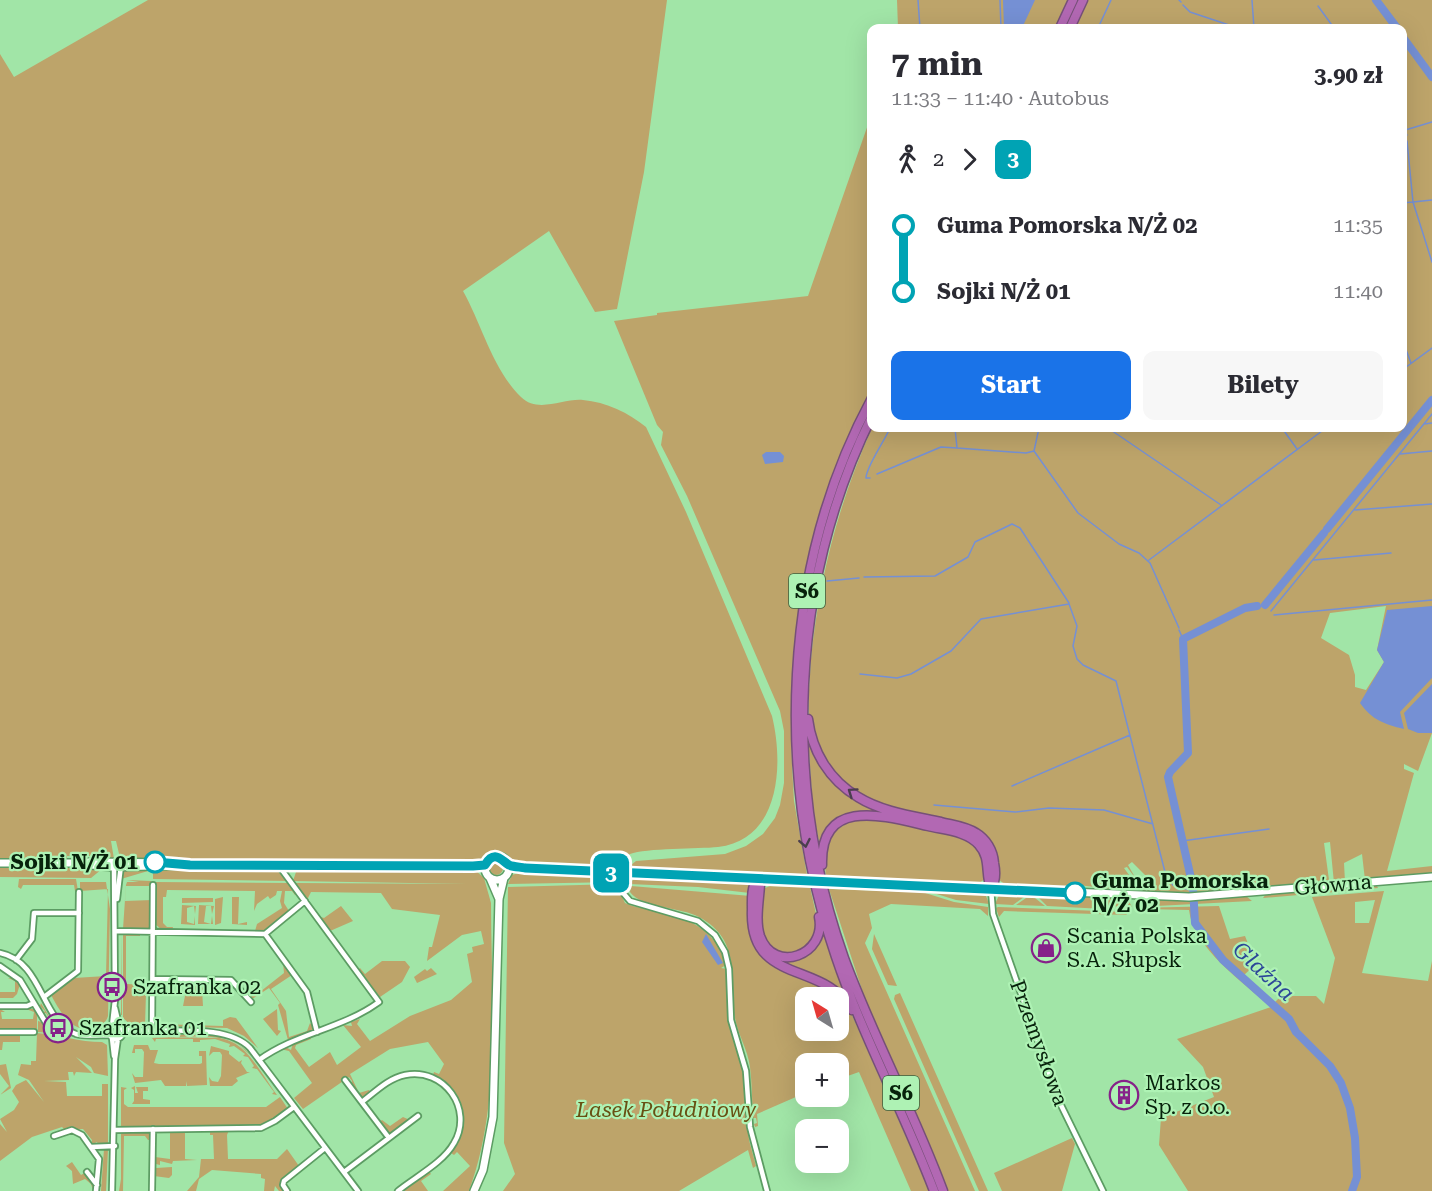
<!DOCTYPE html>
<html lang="pl">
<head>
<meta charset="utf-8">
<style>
  :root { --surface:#fff; --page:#f7f7f7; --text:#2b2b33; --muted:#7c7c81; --accent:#1a73e8 }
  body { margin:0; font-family:"Roboto Serif",serif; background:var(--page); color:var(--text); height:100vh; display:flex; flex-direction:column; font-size:22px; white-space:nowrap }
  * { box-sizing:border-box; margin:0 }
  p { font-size:20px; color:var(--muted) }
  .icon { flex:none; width:33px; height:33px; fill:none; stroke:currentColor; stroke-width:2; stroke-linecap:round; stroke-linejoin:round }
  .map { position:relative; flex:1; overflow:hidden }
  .sheet { position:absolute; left:867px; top:24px; width:540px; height:408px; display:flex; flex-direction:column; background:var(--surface); border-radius:12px; box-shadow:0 6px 24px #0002 }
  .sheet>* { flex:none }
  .badge { padding:0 12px; border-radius:9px; font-size:21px; line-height:39px }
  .needle { width:39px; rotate:323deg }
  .controls { position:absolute; left:795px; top:987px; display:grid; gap:12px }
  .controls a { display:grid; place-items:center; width:54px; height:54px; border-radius:12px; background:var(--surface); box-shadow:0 6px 24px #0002; font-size:30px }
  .map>.badge { position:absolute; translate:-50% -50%; box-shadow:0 0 0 3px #fff }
  .legs { display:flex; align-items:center; gap:9px; height:66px; padding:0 24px; font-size:20px }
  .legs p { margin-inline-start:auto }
  .head { display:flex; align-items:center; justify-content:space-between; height:102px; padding:0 24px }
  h1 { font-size:33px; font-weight:700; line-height:45px }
  .cta { display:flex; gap:12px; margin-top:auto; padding:12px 24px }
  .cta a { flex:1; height:69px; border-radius:12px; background:var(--accent); color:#fff; font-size:24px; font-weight:700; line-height:69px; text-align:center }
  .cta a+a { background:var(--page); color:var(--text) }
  ul { padding:0 24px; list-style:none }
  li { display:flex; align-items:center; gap:21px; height:66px; font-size:22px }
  li i { display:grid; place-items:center; width:9px; height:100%; margin:0 8px; background:currentColor }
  li i::after { content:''; width:15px; height:15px; margin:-8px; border:4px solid; border-radius:50%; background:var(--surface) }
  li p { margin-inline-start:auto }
  li:first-child i { background:linear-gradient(#0000 50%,currentColor 0) }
  li:last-child i { background:linear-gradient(currentColor 50%,#0000 0) }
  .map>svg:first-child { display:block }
</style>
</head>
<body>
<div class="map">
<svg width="1432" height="1191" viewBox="0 0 1432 1191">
  <rect width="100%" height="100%" fill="#a1e5a7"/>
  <!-- green -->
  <path fill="#bda46a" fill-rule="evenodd" d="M148,0H667L644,172L617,309L595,312L549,231L463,291C482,325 493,370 521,397C538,414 564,398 583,400C606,402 629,413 646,427L686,512L772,716C784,765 780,840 718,847C698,849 646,848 630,854C623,857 622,866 614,869L524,866L511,862L498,853L471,864L238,863L120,858L116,841H111L114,859H105V856H67V859H0V54L14,77Z
    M897,0H1069L1057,28H898Z
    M1087,0H1432V733L1418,771L1404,764V769L1414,773L1387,871L1432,866V874L1365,880L1362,854L1344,863L1345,882L1334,883L1330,842L1324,843L1329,880L1325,884L1202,895L1136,892L1135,884H1143L1149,879L1132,862L1128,865L1136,879L1127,867L1124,868L1129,875L1130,891L1078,885L1061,889L1007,886L998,879L994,851C952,834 884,814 848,788C829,773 814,746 810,723C807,703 810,679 811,659C819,578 839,502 872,428H1402V28H1075ZM1386,606L1377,650L1384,662L1366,690L1355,687V675L1349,655L1321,638L1330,613Z
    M871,116V389L849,435L825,499L806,571L795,638L791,704L792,766L794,801L807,875L636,870L631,865L636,861L725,854L746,846L763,834L775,818L780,805L784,783V731L780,711L687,496L661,445L663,432L657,425L614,321L657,315V313L808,296Z
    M808,736L840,788L982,845C950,834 872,799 843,818C834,824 826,838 820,847L813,811Z
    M863,816C890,821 968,829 981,852C985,859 984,872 985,879L976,885L826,876C822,841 831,828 863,816Z
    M489 868a7 7 0 1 1 14 0a7 7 0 1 1-14 0Z
    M0,865H73L102,869L91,878L0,877Z
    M176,868H277L290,881L153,879V873Z
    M303,868L475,870L484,878L491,903C491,998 502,1101 469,1191H443L470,1166L457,1152L454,1155L451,1153C466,1124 470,1091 433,1075L434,1072L439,1074L444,1064L428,1042L390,1049L350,1074L359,1093L369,1090L371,1093L364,1098L360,1097L351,1085L352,1081L349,1077L303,1109L294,1098L312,1083L289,1051L280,1049L284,1046L291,1050L293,1043L310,1036L311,1039L296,1045L295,1048L309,1067L330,1052L337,1065L361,1047L343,1025L352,1026L351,1022L360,1019L357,1024L370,1041L410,1016L451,1000L472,982L467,954L473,952L472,947L484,944L481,931L462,935L427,961L429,947H432L440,915L392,909L381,893L311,892L307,900L294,883L468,884L293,881L296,872Z
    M126,869L148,871L121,879L122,872Z
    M525,871L610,876L618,882L508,884L512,875Z
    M636,877L744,882L749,886L750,893L698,887L629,884Z
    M19,879H76L78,891H75L74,885H23L21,889L18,887Z
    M127,880L151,881V889L149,886H126L125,901L152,900L150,928L123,929L126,885L127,882H139Z
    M80,882H106L110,909L108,1016C106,1023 101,1026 94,1028C71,1034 60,1011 51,995L74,978L106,976L108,889L80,891Z
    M154,882L290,883L298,893L295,895L292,891H285L284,903L289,911L265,931H255L257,924L282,908L280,901L282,891H277L276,895L270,899L268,896L257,904L254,911L255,891L167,890L166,897H163V923L167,927H173L172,931L162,930L154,923Z
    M616,884L625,903C633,907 643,908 652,910C686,917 716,928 726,965L721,968L727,969V972L728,1016L743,1067L749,1140L756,1166L753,1168L748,1150L679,1191H503L515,1174L504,1143L508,887Z
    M1376,884L1378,888L1313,894L1316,889Z
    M631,886L751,896C750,910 747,925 751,938C762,976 829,977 852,1015L930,1191H911L859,1072L839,1079L838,1064H806L805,1093L757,1114L758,1126L755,1127L754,1124L757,1123L756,1118H753C752,1101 752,1083 750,1067C748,1050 738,1035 735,1018C728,978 743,941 699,917C681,907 641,908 630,892ZM806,998H838V1030H806Z
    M770,886L810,887L818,923L814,942L792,955C787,954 778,953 773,949C755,937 760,906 765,888Z
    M829,889L922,892L954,902L988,907V916L980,909L891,904L869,914L872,928L865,943L975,1191H948L865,999Z
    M924,890L985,893L989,904L956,900Z
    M1306,890L1310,894L1263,898L1266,894Z
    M1384,891L1362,973L1428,981L1432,961V1191H1188L1159,1145L1161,1118L1214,1097L1203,1067L1177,1039L1271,1007C1244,983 1193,948 1189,910L1145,909L1139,914L1137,908L1219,906L1230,939L1245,936L1256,964L1244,975L1246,977L1275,1002L1281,996H1316L1324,1004L1335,958L1312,897ZM1375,900L1369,923H1355V902Z
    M1000,893L1024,896V897L1013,905L995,904Z
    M1048,894L1104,897V909L1047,906L1037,896Z
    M1246,896L1252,901L1137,907L1138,900L1144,898L1198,900Z
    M223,897L221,923L215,925V899Z
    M232,897H239L238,924L247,922V925L232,924Z
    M1107,897L1127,898L1132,907L1106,906Z
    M182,898H213V902L182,903Z
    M1026,898H1035L1045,906L1016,905Z
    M182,905L196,906L195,914L194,906L187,908V922L194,924L195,916V925L181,924Z
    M199,905L214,906L212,914L211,906H206L204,922L211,924L212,916L213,924H198Z
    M341,906L353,921L330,931L321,917L324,918Z
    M998,907L1125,912L1127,915L1004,911L999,917L996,908Z
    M823,930L847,998L767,954L763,946L795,960L814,950Z
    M121,933L122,1015H121Z
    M123,933H140V936H126V984L150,985L146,993L145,1026L131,1025L123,1018Z
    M874,934L897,986L888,985L872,949Z
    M382,961H405L410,967L402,982L380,997L358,970L360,968L365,974Z
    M283,962L292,975L271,989L286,1011L289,1037L307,1031L310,1023L314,1028L310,1032L288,1040L278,1005L280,1003L269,988L252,999L246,994L249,992L256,995L284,973Z
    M431,968L437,974L417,983L414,977L425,969L427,971Z
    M8,978H15L20,984L17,994L13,998H0V992H15V981Z
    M183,984H205L202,987L204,989L202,990L203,1006H191L190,1003L191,1006H183L186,991L183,990H189V986L184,987Z
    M900,993L988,1191H979L894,999L895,995Z
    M41,1003L53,1023L43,1029L53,1024L62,1034L38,1032V1021L44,1023L50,1020L46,1013L43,1014L45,1011L40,1006Z
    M0,1009L5,1012H1L2,1019H33L34,1012L26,1009H33L37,1013V1031H0Z
    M277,1009L278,1030L281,1031L277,1036L263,1019Z
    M230,1017L236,1018L258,1048L244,1036L227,1028L156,1026L157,1024L223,1026V1020Z
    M37,1033C60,1035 79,1042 102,1042L107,1045L108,1076L94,1073L91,1067L76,1057L92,1073L76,1072L74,1076L73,1072H68L69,1080L44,1081L66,1082L67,1096H102V1084H108V1145H98L97,1142L91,1145L92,1140L83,1129L65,1130L62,1127L32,1137L0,1161V1124L7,1132L0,1119L14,1110L19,1102L12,1091L16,1085L26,1080L44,1102L29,1080L18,1075L21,1064L31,1065V1061H36Z
    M0,1034L20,1035V1042H3L2,1050H0Z
    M155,1035C187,1036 229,1027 251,1056L239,1045L226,1038L152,1037Z
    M152,1038C173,1038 215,1033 232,1042C251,1051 264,1078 277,1095L272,1094L274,1092L257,1069L252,1068L254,1066L248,1057L243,1056L245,1054L234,1046L229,1047L230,1044L215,1039L200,1040V1042H193V1039H156L155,1042Z
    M134,1045H148L150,1050H158L154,1063L159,1064H200L202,1063V1056H199V1051H206L207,1085L187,1086L186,1081V1086H165L161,1080L135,1083L132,1073L135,1077H143L144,1052L142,1049H135V1053H132Z
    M211,1046L229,1051V1054L239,1062L242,1060L241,1063L247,1072H250L236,1078L238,1081L232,1086H210L209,1077L212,1081L218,1082L221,1076L222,1055L220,1052H213L209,1056Z
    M6,1064L11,1088L0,1095L9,1086L0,1074V1065Z
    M135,1086V1093H138L136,1087H148V1091H143V1099L150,1100V1104H132L134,1101V1090L131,1088Z
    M121,1087L127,1088L124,1090V1104L128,1107H266L280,1097L288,1109L260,1126L124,1129L121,1126Z
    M403,1117L410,1120L391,1134L379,1122L382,1120L390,1126Z
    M170,1130H185V1159L197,1160L173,1161L172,1164L160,1161V1165L156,1164L155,1157L170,1159Z
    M210,1130H229L227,1135L228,1159H277L287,1149L299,1166L280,1181L285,1191H279L275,1186L274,1191H264L265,1179L261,1178V1174L212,1170L199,1179L196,1191H187L199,1177L201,1159H214L213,1135H210Z
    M150,1131L152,1140H148L145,1136H124L123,1191H119L121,1179V1134L124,1132Z
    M1072,1138L1075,1144L1062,1191H1002L994,1173Z
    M104,1149H108L106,1191H101Z
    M72,1162L81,1175L86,1172L94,1185L93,1190L91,1184L85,1179L73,1184L72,1171L66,1166Z
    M172,1167V1175L169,1178L154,1176L156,1168Z
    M428,1170L431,1174L421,1181L428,1191H400Z"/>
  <!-- water -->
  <path fill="#7590d4" d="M1003,0H1035L1022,28H1004Z
    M766,452H780L784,456L783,462L765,464L762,455Z
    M1432,606V678L1400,712L1404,729C1384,724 1372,720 1360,703L1384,662L1377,650L1387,610Z
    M1432,684V733H1418L1408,729L1404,713Z
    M706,934L723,963L718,965L702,942Z"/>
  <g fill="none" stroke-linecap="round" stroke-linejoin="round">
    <!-- stream -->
    <path stroke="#7590d4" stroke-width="1.5" d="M918,0L920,28
      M1000,0L1001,28
      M1179,0L1181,2
      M1252,0L1254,28
      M1183,5L1190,12L1238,28
      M1318,6L1334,28
      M1098,28L1111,0
      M1402,126L1407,135
      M1402,131L1432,122
      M1407,141L1413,202L1432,200
      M1402,203L1413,202L1432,262
      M1402,339L1411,363
      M1402,370L1432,348
      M1424,424L1432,423
      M955,428L957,448L1026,453L1034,451
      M1039,428L1034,451L1078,513L1119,544L1139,553L1150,563L1179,628
      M1108,428L1221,505
      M1282,428L1297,449
      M1400,454L1432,451
      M877,474L941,447L957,448
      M870,478H866C866,467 884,442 890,428
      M1355,510L1432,504
      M1149,560L1326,428
      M1314,560L1391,553
      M864,577L935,576L968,557L975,542L1012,524L1020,528L1069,603
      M827,581L859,578
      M1265,604L1267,607
      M1271,611L1432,414
      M1274,615L1432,600
      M1179,630L1183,639
      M860,674L897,678L911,674L951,651L981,619L1069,604L1077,626L1073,646L1077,659L1083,665L1116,681L1165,872L1173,885L1193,891
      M1012,786L1130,735
      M934,805L1015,812L1049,808L1104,810L1153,824
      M1182,841L1269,829"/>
    <!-- river -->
    <path stroke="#7590d4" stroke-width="8" d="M1376,0L1397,28
      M1402,36L1432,77
      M1327,529L1432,400
      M1265,605L1324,533
      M1257,606L1245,608L1183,639L1188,753L1170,772L1168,777L1193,887L1195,923L1223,960L1289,1019L1296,1032L1330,1066L1341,1083L1350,1108L1355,1138L1357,1177L1352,1191"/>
    <!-- minor casing -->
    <g stroke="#5c9c63" stroke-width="8">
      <path id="minor" d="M624,874V894L630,901L698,921L715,935L725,952L729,969L731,1020L746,1071L750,1127L767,1191
        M991,889L993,914L1058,1099L1103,1191
        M117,899L121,865
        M116,931L265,934L307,992L317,1032
        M265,934L305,901
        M0,953C44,962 40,1021 76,1034C86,1037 99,1035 110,1035
        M16,960L32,939L34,913H79
        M0,966L20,980L46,1023
        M153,979L231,980L251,1002
        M44,997L78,971L79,892
        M0,1006H27L34,1003
        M115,1008L119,1025
        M109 1032a7 7 0 1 1 14 0a7 7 0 1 1-14 0Z
        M112,1026L115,1000L114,867
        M122,1029C159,1035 224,1021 250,1048L358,1191
        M0,1032H34
        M152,1032L153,885
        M94,1035L109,1028
        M112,1038L114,1056
        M259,1060C296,1033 342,1029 379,1002L279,866
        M362,1102C375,1092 389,1078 405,1075C444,1067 474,1109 454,1143C443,1163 415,1177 398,1191
        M114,1130L261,1128L275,1121L294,1107
        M54,1136L72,1130L82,1135L99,1159L96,1191
        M389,1138L418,1116
        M91,1147L115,1146
        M87,1172L97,1185
        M344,1172L389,1138L345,1080
        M112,1191L115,1059L118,1038
        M152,1191L153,1129
        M287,1191L283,1185L284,1181L325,1148"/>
    </g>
    <!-- secondary casing -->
    <g stroke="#5c9c63" stroke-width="10">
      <path id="secondary" d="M485 868a12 12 0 1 1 24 0a12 12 0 1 1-24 0Z
        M89,862L177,863
        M0,863H75
        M71,863L112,867L190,865H485
        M508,864L525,868L801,881
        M490,878L499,899
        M836,882L1189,897L1432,877
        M474,1191L483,1170L493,1117L499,899L504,878"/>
    </g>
    <!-- motorway casing -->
    <g stroke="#765078" stroke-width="11">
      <path id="motorway" d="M1060,28L1073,0
        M1070,28L1083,0
        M872,398C781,567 775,778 836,957C863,1037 904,1112 934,1191
        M872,416C790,582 782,784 844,958C873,1037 914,1112 943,1191
        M808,719C812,751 829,780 858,797C882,812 913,816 941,822C952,825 965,826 976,833C986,839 993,850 994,863C996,873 996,881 991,889
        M822,865C820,796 885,816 928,826C944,830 967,831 979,845C991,858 985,873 991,889
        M757,879C751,888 752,900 752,910C749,986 824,960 852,1010
        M757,879L760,885C759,901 755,921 760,936C774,975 827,955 819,917"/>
    </g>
    <!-- minor -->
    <use href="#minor" stroke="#fff" stroke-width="4.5"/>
    <!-- secondary -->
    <use href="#secondary" stroke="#fff" stroke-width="7"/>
    <!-- motorway -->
    <use href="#motorway" stroke="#b268b3" stroke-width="8"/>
    <!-- secondary-bridge casing -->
    <g stroke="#5c9c63" stroke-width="10" stroke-linecap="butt">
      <path id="secondary-bridge" d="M801,881L836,882"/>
    </g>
    <!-- secondary-bridge -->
    <use href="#secondary-bridge" stroke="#fff" stroke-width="7"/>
  </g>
  <!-- one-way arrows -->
  <defs><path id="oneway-chevron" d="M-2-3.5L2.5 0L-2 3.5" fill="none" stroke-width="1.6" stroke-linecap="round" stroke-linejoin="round" transform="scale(1.5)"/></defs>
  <g stroke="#4b3e4e">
    <use href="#oneway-chevron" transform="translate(852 792) rotate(-145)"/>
    <use href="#oneway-chevron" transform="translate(805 843) rotate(79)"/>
  </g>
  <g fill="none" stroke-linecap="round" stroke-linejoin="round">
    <!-- line-1 casing -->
    <g stroke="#fff" stroke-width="14">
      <path id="line-1" d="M155,862L190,865L473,866L485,865C494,850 500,859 509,865C513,867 521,867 525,868L1075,893"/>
    </g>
    <!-- line-1 -->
    <use href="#line-1" stroke="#00a3b4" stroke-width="9"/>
  </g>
  <!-- icons -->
  <defs>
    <g id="shop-ring" transform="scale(1.5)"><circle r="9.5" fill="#aef2b4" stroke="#862189" stroke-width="1.5"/><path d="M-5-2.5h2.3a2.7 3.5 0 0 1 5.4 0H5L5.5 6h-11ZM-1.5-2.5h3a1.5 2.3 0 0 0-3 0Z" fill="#862189"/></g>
    <g id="bus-ring" transform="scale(1.5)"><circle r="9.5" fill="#aef2b4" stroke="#862189" stroke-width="1.5"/><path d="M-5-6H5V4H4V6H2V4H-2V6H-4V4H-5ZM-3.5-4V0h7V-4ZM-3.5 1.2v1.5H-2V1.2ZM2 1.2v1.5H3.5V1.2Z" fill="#862189"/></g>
    <g id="building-ring" transform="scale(1.5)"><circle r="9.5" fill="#aef2b4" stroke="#862189" stroke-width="1.5"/><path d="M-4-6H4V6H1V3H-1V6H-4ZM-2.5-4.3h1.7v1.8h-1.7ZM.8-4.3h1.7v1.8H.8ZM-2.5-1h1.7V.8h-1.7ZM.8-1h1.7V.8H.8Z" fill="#862189"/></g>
  </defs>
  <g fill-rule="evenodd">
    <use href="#shop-ring" x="1046" y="948"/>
    <use href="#bus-ring" x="112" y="987"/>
    <use href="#bus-ring" x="58" y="1028"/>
    <use href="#building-ring" x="1124" y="1095"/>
  </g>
  <!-- markers -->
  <g fill="#fff" stroke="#00a3b4" stroke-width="3">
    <circle cx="155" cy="862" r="10"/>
    <circle cx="1075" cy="893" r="10"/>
  </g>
  <g text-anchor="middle" stroke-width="4.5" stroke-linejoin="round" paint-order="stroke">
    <!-- shield labels -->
    <g fill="#aef2b4" stroke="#39603e" stroke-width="1.5">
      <rect x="789" y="574" width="36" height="34" rx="4.5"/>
      <rect x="883" y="1076" width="36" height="34" rx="4.5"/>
    </g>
    <g font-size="20" font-weight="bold" fill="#07220b">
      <text x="807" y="598">S6</text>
      <text x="901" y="1100">S6</text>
    </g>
    <!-- stop labels -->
    <g font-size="21" font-weight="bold" fill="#07220b" stroke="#aef2b4" text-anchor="end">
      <text x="138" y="869">Sojki N/Ż 01</text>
      <text x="1092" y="888" text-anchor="start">Guma Pomorska<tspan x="1092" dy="24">N/Ż 02</tspan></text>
    </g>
    <!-- street labels -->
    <g font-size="21" fill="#07220b" stroke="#aef2b4">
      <text transform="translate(1333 885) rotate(-5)" y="7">Główna</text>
      <text transform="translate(1039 1043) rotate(70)" y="7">Przemysłowa</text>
    </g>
    <!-- poi labels -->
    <g font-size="21" fill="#07220b" stroke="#aef2b4" text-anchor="start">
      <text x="1067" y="943">Scania Polska<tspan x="1067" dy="24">S.A. Słupsk</tspan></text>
      <text x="133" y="994">Szafranka 02</text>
      <text x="79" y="1035">Szafranka 01</text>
      <text x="1145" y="1090">Markos<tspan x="1145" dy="24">Sp. z o.o.</tspan></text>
    </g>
    <!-- park labels -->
    <g font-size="21" font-style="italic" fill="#685013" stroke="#aef2b4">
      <text x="666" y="1117">Lasek Południowy</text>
    </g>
    <!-- water labels -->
    <g font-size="22" font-style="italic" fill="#2c4798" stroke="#aef2b4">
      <text transform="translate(1264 971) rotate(43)" y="8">Glaźna</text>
    </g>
  </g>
</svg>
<div class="controls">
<a><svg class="needle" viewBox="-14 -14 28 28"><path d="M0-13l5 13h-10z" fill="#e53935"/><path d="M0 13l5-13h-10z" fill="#7c7c81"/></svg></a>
<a>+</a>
<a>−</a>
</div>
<b class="badge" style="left:611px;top:873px;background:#00a3b4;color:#fff">3</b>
<section class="sheet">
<div class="head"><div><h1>7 min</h1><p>11:33 – 11:40 · Autobus</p></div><b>3.90 zł</b></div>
<div class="legs"><svg class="icon" aria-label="walk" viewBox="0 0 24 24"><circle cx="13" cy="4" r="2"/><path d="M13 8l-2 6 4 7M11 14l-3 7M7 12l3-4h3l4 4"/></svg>2<svg class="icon" aria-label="forward" viewBox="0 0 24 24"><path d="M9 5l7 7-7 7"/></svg><b class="badge" style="background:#00a3b4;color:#fff">3</b></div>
<ul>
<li><i style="color:#00a3b4"></i><b>Guma Pomorska N/Ż 02</b><p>11:35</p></li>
<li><i style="color:#00a3b4"></i><b>Sojki N/Ż 01</b><p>11:40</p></li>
</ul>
<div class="cta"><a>Start</a><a>Bilety</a></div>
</section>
</div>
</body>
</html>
